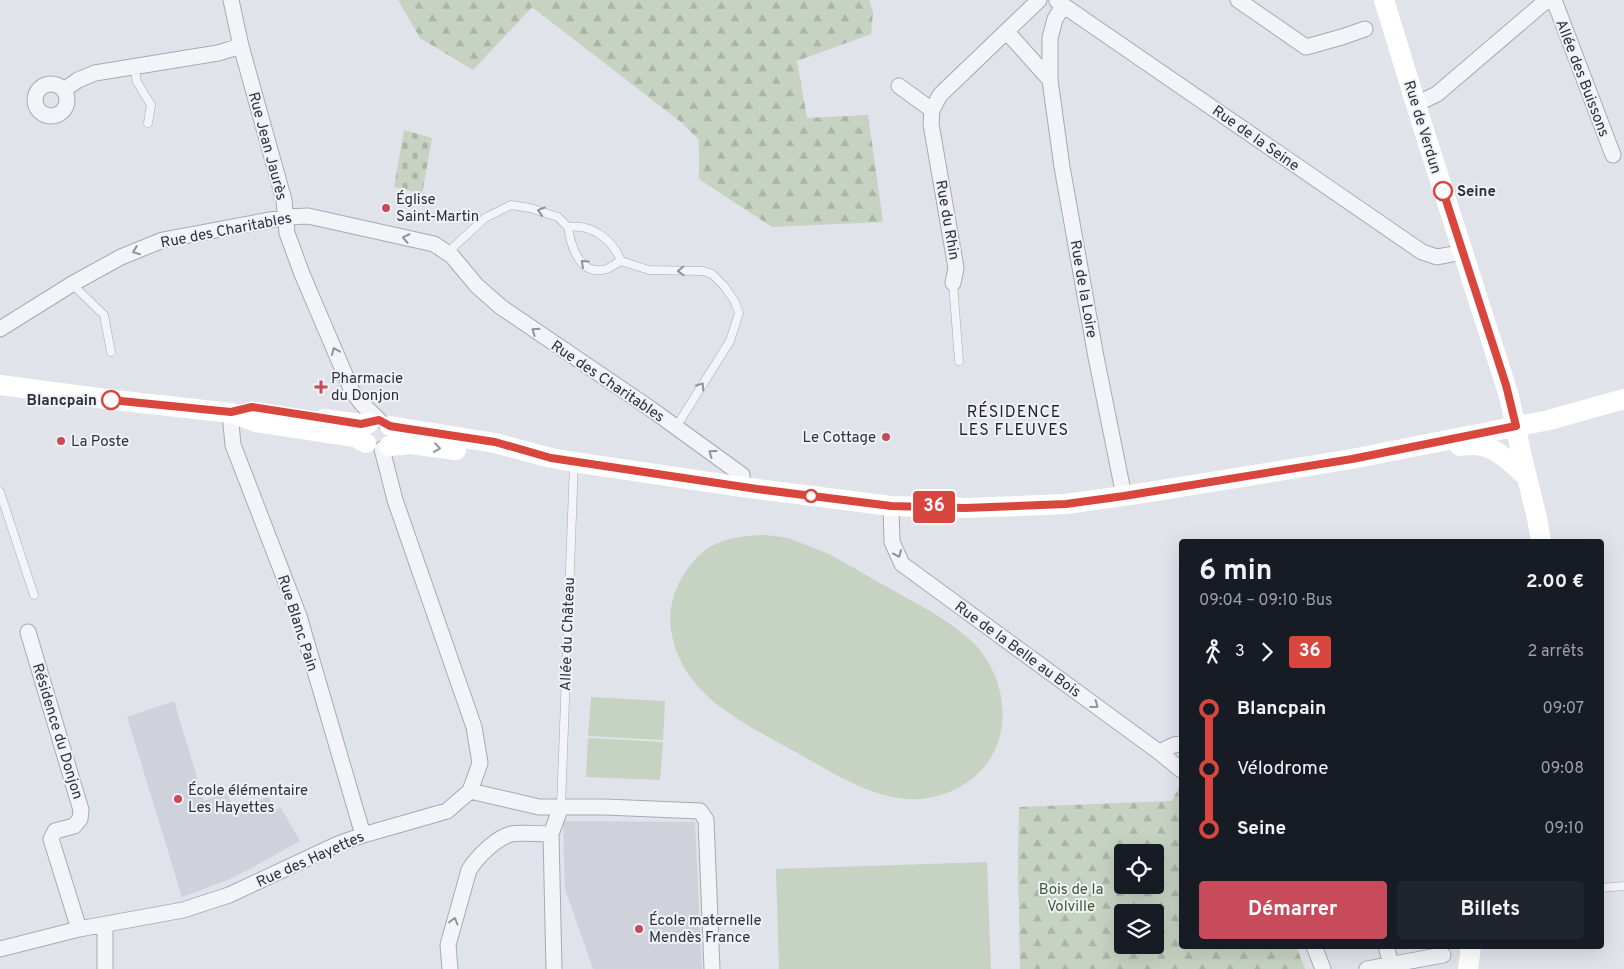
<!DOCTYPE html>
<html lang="fr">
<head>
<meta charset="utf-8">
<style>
  :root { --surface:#171b24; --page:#20242c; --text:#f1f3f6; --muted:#9ea1a6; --accent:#c74b5b }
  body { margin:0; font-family:Overpass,sans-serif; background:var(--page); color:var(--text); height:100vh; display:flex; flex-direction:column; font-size:19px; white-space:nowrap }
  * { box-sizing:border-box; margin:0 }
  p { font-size:16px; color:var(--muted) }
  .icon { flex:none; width:28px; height:28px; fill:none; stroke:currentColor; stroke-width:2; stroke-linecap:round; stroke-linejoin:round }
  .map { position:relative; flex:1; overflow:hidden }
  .sheet { position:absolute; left:1179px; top:539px; width:425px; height:410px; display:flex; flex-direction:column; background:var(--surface); border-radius:5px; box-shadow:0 5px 20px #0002 }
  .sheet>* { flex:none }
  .badge { padding:0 10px; border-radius:4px; font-size:18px; line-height:32px }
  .tools { position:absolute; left:1114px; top:844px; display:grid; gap:10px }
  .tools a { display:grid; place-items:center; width:50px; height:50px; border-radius:5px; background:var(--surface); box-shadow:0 5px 20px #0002; font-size:25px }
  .map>.badge { position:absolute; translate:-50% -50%; box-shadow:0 0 0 2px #fff }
  .legs { display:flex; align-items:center; gap:8px; height:55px; padding:0 20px; font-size:16px }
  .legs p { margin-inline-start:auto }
  .head { display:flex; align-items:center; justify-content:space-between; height:85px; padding:0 20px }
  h1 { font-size:28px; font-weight:700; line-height:38px }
  .button { display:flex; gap:10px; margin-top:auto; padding:10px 20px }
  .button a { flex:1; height:58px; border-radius:5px; background:var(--accent); color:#fff; font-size:20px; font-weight:700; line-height:58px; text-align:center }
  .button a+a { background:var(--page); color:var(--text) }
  ul { padding:0 20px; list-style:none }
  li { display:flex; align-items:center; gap:18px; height:60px; font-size:19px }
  li i { display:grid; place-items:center; width:8px; height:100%; margin:0 6px; background:currentColor }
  li i::after { content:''; width:12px; height:12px; margin:-6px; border:4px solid; border-radius:50%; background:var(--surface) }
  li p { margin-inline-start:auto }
  li:first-child i { background:linear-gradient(#0000 50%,currentColor 0) }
  li:last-child i { background:linear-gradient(currentColor 50%,#0000 0) }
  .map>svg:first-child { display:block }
</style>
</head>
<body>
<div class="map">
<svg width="1624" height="969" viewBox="0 0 1624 969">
  <defs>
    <pattern id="forest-firs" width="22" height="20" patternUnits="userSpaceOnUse" patternTransform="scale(1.25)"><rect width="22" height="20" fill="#c6d2c2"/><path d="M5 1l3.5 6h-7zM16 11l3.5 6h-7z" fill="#aab5a8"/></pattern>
    <pattern id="cemetery-stones" width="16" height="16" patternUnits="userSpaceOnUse" patternTransform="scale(1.25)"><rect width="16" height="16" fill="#c6d2c2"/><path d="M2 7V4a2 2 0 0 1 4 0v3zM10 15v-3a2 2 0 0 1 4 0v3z" fill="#aab5a8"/></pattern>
  </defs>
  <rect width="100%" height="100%" fill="#e0e3e9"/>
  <!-- built -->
  <path fill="#cfd2da" d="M174,701L204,801L226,792L234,808L269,797L274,810L281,808L300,841L233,878L182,897L127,717Z
    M563,821L695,822L702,969H593L565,889Z"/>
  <!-- green -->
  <path fill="#c6d2c2" d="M766,535L788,538L829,554L935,614C950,624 967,635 979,649C1010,687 1013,745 973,778C954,793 930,801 906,799C865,795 830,771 796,752C744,723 681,696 671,630C668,613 673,591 683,576C704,542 727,536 766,535Z
    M591,697L665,701L663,740L588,736Z
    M588,738L663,742L660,780L586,777Z
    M987,862L991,969H779L776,869Z"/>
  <!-- forest -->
  <path fill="url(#forest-firs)" fill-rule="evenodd" d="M398,0H869L873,12L871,34L797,61L807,118L868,115L883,222L772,227L699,179V140L682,123L532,7L473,70L420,38Z
    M1181,783V946H1296L1305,969H1020L1018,863L1019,807L1172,801ZM1122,852H1155V885H1122ZM1122,912H1155V945H1122Z"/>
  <!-- cemetery -->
  <path fill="url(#cemetery-stones)" d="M404,130L432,138L422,194L394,187Z"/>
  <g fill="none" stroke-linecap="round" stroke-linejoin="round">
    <!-- lane casing -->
    <g stroke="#a6aab3" stroke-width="9">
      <path id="lane" d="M134,66L137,82L151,105L148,123
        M568,227C571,247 580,277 607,269C611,267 616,263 621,261
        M447,253L485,218L511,205L530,208L558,217L568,227C592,224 612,239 621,261L649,270L703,271L712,274L724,286L734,300L739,313L730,341L676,427
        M953,283L959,361
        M72,284L104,315L111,352
        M0,492L34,595
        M561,807L574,462
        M1601,888L1624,886"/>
    </g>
    <!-- street casing -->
    <g stroke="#a6aab3" stroke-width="17">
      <path id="street" d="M231,0L241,46L284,200L287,233L302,274L352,391L362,404L379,420
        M1238,0L1306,47L1342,37L1365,29
        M1554,0L1613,155
        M1057,1L1422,252L1437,257L1463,252
        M1063,6L1055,19L1050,38V80L1062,167L1096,357L1124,496
        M1007,32L1050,80
        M35 100a16 16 0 1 1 32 0a16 16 0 1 1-32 0Z
        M899,86L932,110
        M64,90L78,80L95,73L218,53L241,46
        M1416,104L1437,94L1547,0
        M953,283L956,268L931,124L932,110L940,95L1039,0
        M0,329L72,284L121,257L163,240L286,217L308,216L434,244L452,256L477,286L501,307L651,409L742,475V487
        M231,413V424L233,445L299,616L363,835
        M891,506L892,542L902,564L1159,752L1181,770
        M28,632L81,810L80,819L74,826L55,831L51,839L79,929
        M1159,752L1174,745L1181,744
        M470,791L539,807H561L551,834L554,969
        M561,807H605L700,811L706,820L712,969
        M105,925V969
        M1314,946L1323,969
        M1386,946L1391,964
        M0,949L79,929L183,910L229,895L338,844L363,835L447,811L470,791L480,763L474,727L395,500L382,449
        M450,969L448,945L469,870C477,857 496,838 511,834C520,832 541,834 551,834
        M1367,969L1443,955"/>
    </g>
    <!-- lane -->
    <use href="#lane" stroke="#f3f4f7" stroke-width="8"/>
    <!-- street -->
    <use href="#street" stroke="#f3f4f7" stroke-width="15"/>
    <!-- secondary -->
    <path stroke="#fff" stroke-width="20" d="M1384,0L1426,137L1509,396L1522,457L1537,518L1541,541
      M0,385L106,399L231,413L256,422L355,437L366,443
      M324,419L361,424L369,423
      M390,426L495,443L551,458L574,462L742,487L891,506L965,508L1066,504L1137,494L1352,459L1549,420L1624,399
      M389,446L410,444L456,450
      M1460,446C1491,440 1506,458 1527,477
      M1468,969L1471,946"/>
  </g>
  <!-- one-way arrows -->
  <defs><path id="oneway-chevron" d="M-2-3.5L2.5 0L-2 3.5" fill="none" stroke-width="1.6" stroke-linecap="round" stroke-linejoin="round" transform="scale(1.25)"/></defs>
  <g stroke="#8e929b">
    <use href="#oneway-chevron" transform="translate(541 211) rotate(-163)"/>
    <use href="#oneway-chevron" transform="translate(406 238) rotate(-168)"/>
    <use href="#oneway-chevron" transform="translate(136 251) rotate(159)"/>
    <use href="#oneway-chevron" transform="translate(584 263) rotate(-138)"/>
    <use href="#oneway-chevron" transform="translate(681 271) rotate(178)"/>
    <use href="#oneway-chevron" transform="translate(535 331) rotate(-146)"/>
    <use href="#oneway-chevron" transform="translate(335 351) rotate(-113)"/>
    <use href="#oneway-chevron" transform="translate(701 386) rotate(-57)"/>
    <use href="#oneway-chevron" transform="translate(712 453) rotate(-144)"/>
    <use href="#oneway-chevron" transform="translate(898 554) rotate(66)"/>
    <use href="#oneway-chevron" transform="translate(1095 705) rotate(36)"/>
    <use href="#oneway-chevron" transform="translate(454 921) rotate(-75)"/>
  </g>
  <use stroke="#94989f" href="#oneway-chevron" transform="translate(437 448) rotate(8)"/>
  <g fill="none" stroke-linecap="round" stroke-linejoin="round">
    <!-- line-1 casing -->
    <g stroke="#fff" stroke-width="11">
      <path id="line-1" d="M111,400L231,412L252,407L361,424L379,420L390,426L402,428L495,442L551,458L757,489L891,506L965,508L1066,504L1124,496L1352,459L1516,426L1506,385L1443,191"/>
    </g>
    <!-- line-1 -->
    <use href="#line-1" stroke="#d9463e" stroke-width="8"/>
  </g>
  <!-- markers -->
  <g fill="#fff" stroke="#d9463e" stroke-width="2.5">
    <circle cx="1443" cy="191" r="9"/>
    <circle cx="111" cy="400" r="9"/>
    <circle cx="811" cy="496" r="6"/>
  </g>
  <g fill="#c74b5b" stroke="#f0f2f6" stroke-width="2">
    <circle cx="386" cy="208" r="5"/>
    <path d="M318.5 379.5h5v5h5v5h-5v5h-5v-5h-5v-5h5z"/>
    <circle cx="886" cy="437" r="5"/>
    <circle cx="61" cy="441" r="5"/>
    <circle cx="178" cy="799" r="5"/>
    <circle cx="639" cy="929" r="5"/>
  </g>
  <g text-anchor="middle" stroke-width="4" stroke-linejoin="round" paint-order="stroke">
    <!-- street labels -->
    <g font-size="15" fill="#2a313f" stroke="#f0f2f6">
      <text transform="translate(1583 78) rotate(69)" y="5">Allée des Buissons</text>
      <text transform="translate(1423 127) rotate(73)" y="5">Rue de Verdun</text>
      <text transform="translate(1256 138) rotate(35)" y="5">Rue de la Seine</text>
      <text transform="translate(268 146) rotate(75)" y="5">Rue Jean Jaurès</text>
      <text transform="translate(948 220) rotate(80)" y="5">Rue du Rhin</text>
      <text transform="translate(226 230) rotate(-11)" y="5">Rue des Charitables</text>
      <text transform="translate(1084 289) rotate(80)" y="5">Rue de la Loire</text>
      <text transform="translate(608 381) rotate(34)" y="5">Rue des Charitables</text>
      <text transform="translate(298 623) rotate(72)" y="5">Rue Blanc Pain</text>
      <text transform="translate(567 634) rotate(-88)" y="5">Allée du Château</text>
      <text transform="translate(1018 649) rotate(36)" y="5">Rue de la Belle au Bois</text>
      <text transform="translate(58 731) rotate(73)" y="5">Résidence du Donjon</text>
      <text transform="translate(310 859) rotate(-24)" y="5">Rue des Hayettes</text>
    </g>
    <!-- stop labels -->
    <g font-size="15" font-weight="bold" fill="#2a313f" stroke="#f0f2f6" text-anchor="start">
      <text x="1457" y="196">Seine</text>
      <text x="97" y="405" text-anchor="end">Blancpain</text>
    </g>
    <!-- poi labels -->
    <g font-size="15" fill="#2a313f" stroke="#f0f2f6" text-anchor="start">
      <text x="396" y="204">Église<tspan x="396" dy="17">Saint-Martin</tspan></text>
      <text x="331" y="383">Pharmacie<tspan x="331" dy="17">du Donjon</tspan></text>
      <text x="876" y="442" text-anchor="end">Le Cottage</text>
      <text x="71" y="446">La Poste</text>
      <text x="188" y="795">École élémentaire<tspan x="188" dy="17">Les Hayettes</tspan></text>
      <text x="649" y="925">École maternelle<tspan x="649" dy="17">Mendès France</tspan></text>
    </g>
    <!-- park labels -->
    <g font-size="15" fill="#3d5a38" stroke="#f0f2f6">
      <text x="1071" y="894">Bois de la<tspan x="1071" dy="17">Volville</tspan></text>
    </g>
    <!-- neighbourhood labels -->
    <g font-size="16" letter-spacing="1" fill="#1c2230" stroke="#f0f2f6">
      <text x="1014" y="417">RÉSIDENCE<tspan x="1014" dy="18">LES FLEUVES</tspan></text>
    </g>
  </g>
</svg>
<div class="tools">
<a><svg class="icon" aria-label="locate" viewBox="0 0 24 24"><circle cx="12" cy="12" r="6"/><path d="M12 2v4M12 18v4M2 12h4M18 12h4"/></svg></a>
<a><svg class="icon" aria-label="layers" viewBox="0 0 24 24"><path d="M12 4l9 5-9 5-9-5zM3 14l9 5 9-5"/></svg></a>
</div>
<b class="badge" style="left:934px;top:507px;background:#d9463e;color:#fff">36</b>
<section class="sheet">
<div class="head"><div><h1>6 min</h1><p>09:04 – 09:10 · Bus</p></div><b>2.00 €</b></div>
<div class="legs"><svg class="icon" aria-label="walk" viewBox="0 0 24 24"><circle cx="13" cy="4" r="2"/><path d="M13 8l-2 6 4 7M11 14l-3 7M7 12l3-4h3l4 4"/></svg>3<svg class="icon" aria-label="forward" viewBox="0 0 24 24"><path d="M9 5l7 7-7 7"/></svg><b class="badge" style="background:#d9463e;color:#fff">36</b><p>2 arrêts</p></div>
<ul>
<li><i style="color:#d9463e"></i><b>Blancpain</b><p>09:07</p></li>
<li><i style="color:#d9463e"></i><span>Vélodrome</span><p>09:08</p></li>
<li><i style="color:#d9463e"></i><b>Seine</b><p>09:10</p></li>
</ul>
<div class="button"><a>Démarrer</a><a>Billets</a></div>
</section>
</div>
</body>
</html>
